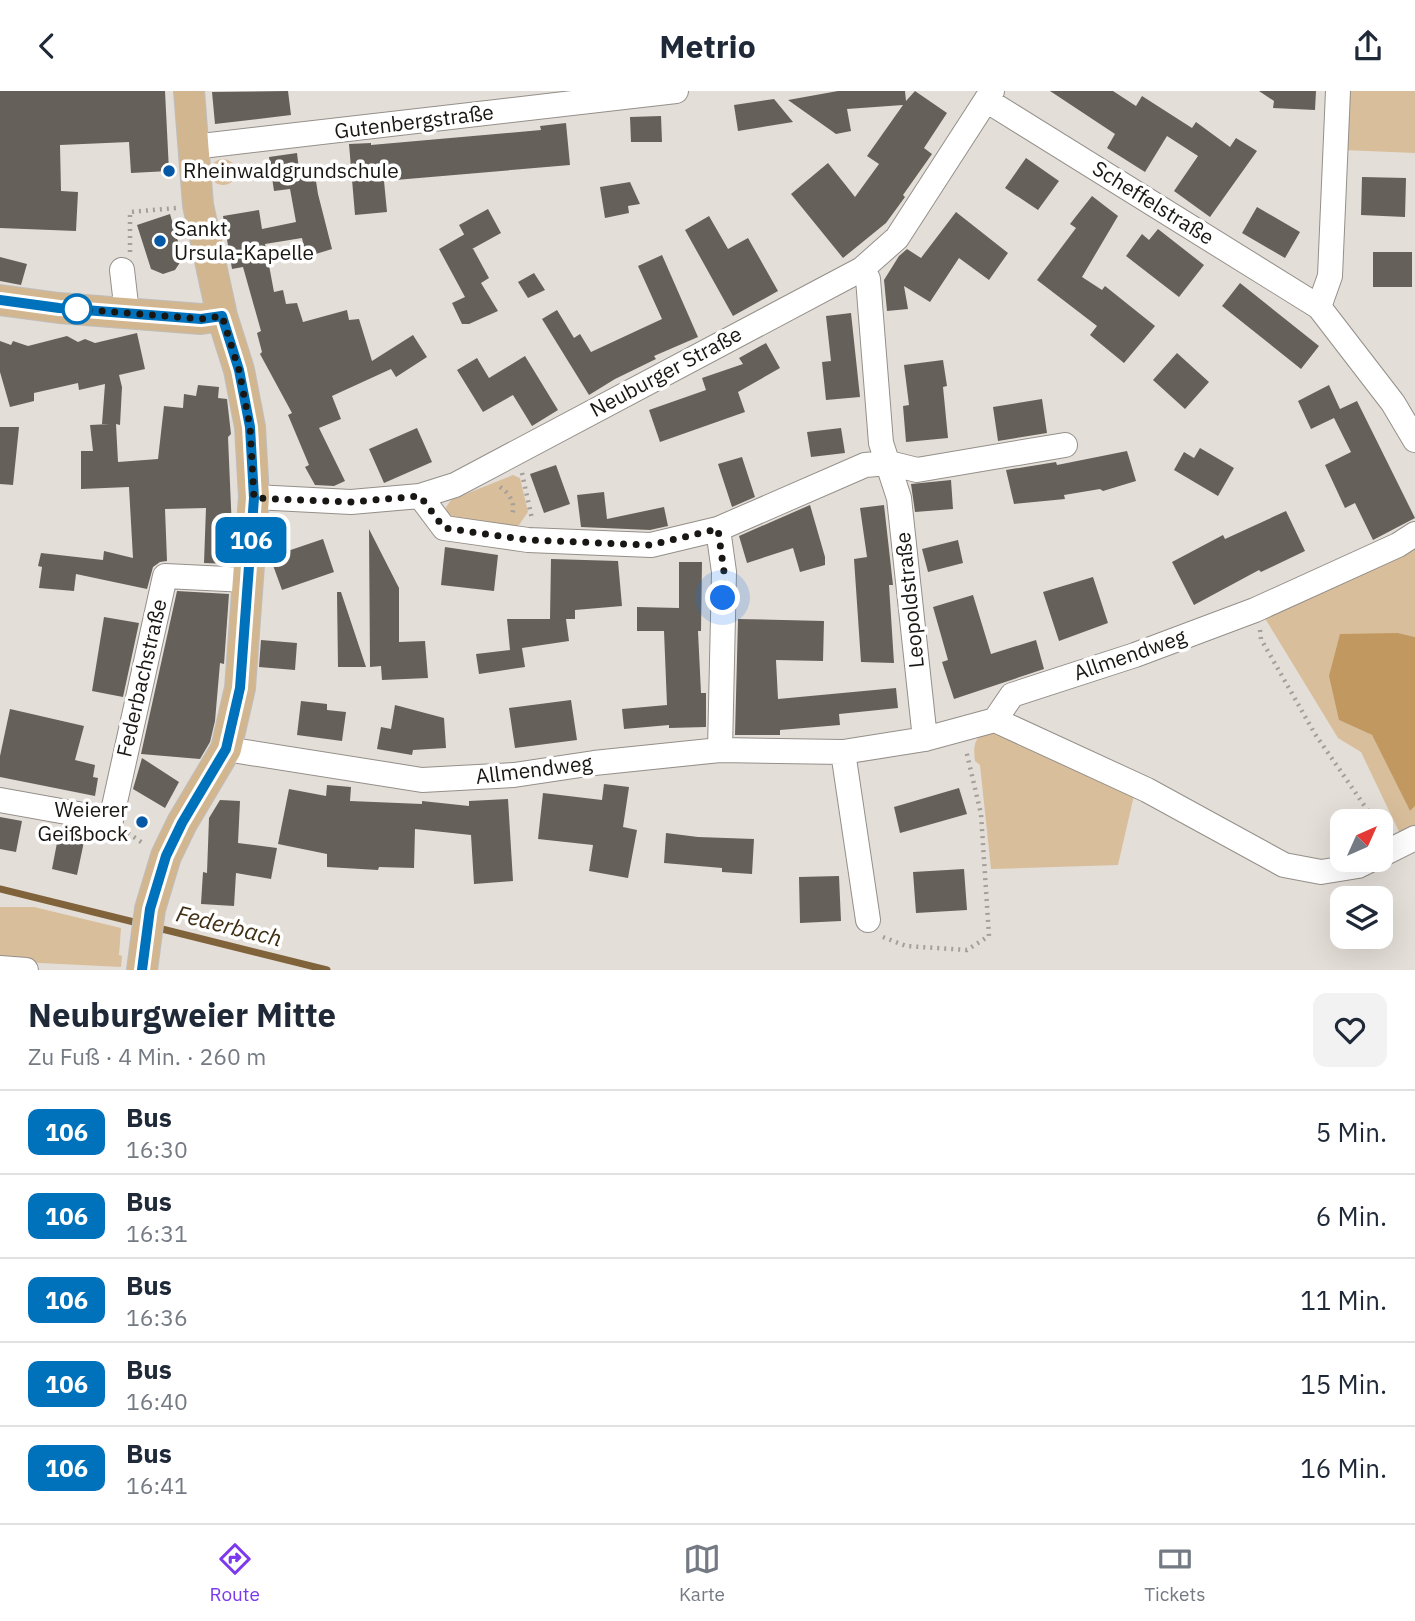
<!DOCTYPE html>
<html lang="de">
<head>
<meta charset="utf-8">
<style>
  :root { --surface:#fff; --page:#f2f2f3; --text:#1f2937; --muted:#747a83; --line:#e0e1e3; --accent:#7c3aed }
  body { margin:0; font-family:"IBM Plex Sans",sans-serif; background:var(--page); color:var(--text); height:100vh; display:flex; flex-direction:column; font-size:26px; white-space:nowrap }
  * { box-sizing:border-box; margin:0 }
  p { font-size:23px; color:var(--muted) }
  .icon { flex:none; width:38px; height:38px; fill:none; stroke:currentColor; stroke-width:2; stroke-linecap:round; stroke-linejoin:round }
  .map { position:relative; height:879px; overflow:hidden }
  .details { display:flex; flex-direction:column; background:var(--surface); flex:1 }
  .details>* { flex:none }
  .badge { padding:0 14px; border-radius:10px; font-size:24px; line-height:46px }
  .needle { width:46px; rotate:45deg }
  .buttons { position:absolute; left:1330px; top:718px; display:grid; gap:14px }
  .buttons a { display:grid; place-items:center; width:63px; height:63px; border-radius:14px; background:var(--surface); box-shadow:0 7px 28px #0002; font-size:35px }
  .you { position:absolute; width:35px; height:35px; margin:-18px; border:5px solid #fff; border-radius:50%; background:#1a73e8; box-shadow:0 0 0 10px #1a73e833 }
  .map>.badge { position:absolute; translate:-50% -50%; box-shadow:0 0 0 4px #fff }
  .round { display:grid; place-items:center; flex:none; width:74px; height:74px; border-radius:14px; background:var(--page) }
  .summary { display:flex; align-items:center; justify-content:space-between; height:119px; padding:0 28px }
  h1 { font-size:33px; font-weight:800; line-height:52px }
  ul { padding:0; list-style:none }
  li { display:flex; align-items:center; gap:21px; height:84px; padding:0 28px; border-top:2px solid var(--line) }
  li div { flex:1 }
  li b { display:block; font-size:26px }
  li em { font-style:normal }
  li .badge { min-width:77px; font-weight:700; text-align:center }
  header { display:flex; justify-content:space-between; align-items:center; height:91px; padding:0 28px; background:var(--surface); font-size:32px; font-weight:800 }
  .menu { display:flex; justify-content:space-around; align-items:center; height:98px; border-top:2px solid var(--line); background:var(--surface); font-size:19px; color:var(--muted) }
  .menu a { display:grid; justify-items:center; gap:4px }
  .menu .on { color:var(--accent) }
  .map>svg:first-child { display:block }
</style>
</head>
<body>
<header><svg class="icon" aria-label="back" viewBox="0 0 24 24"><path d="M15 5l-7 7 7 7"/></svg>Metrio<svg class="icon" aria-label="share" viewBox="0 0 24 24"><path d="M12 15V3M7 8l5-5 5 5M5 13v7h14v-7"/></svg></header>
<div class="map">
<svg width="1415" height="879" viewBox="0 0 1415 879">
  <rect width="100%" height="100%" fill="#e4ded8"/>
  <!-- green -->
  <path fill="#d9be9b" d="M1346,0H1415V62L1343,59Z
    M210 81a13 13 0 1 1 26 0a13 13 0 1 1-26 0Z
    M513,384L520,387L528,421L519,434L512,437L463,435L447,424L446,416L451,409Z
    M1415,455V546L1398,542L1339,629L1372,644L1410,720L1415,715V740L1402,747L1361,661L1338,647L1263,524Z
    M990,639L1135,700L1118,774L991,778L980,674L975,670C973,655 974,645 990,639Z
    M0,816H34L121,837L119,864L122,865L121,876L0,870Z"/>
  <!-- forest -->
  <path fill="#c19860" d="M1398,542L1415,546V715L1410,720L1372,644L1339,629L1329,585L1340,543Z"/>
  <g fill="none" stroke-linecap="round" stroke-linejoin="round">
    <!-- stream -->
    <path stroke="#80633b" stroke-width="7" d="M0,798L142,833
      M154,836L327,879"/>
  </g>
  <!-- building -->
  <path fill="#65605a" d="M0,0H165L169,80L131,82L129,51L60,54L61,100L78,101L76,140L0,137Z
    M288,0L291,24L215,33L212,1Z
    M838,0H905L906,10L915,0L947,22L924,57L932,63L903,104L905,106L886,132L843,167L791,103L828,72L855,106L879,73L867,65L903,14L847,18L851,40L836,43L788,9Z
    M1050,0H1113L1136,15L1142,5L1192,37L1196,31L1230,56L1236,47L1257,60L1210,126L1174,100L1198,65L1167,45L1145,81L1107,57L1115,43Z
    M1259,0H1316L1315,19L1273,17L1274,10Z
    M774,8L793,31L738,40L734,14Z
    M661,25L662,51H631L630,26Z
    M566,32L570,74L384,90L387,121L355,124L349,53L371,52V54L541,39L540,35Z
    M297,62L299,79L314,77L318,103L332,158L306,166L302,147L265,153L274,201L283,199L286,213L297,212L303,231L347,219L349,229L359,228L372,270L413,244L427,266L396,286L391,278L332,305L341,328L319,337L345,390L334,395L315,394L305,376L309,374L288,324L292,322L260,263L262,261L257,242L261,240L243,176L232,178L223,125L259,119L262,138L296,131L290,98L274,100L269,66Z
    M1026,67L1059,90L1038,119L1005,97Z
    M1362,86L1406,87L1405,126L1361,124Z
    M630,91L640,113L628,115L629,122L605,127L600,96Z
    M1092,105L1118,125L1082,186L1102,199L1105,195L1155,235L1124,272L1090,244L1097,235L1037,189L1076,137L1070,133Z
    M1257,116L1300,141L1285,167L1242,142Z
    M488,118L501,142L472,158L459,134Z
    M956,121L1008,162L989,189L959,167L930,211L904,195L908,218L887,220L884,189L899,165L907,158L921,167Z
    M170,123L183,167L175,179L163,183L151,178L137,134Z
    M709,125L728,158L748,147L778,200L733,225L685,139Z
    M1158,138L1204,174L1179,206L1126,165L1142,143L1149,149Z
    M465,143L489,187L481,192L498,220L469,233H462L452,212L465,206L439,158Z
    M1373,161H1412V196H1373Z
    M662,164L698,246L654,265L656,268L615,288L589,304L542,228L557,219L574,247L580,243L591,261L662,228L638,175Z
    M0,166L27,173L21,194L0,190Z
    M534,182L545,199L528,207L518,191Z
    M1240,192L1319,255L1301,278L1222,215Z
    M851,222L860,306L826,309L822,271L831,270L826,225Z
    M137,242L145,278L119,284L122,296L120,334L116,333L118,371L158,368L164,315L183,317L184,303L196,305L198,294L219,296L218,307L227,308L231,343L228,346L232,439L231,473L204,472L206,417L165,418L167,470L160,471L153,476L147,498L76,483L74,500L39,497L42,476L38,475L41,462L103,469L104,460L133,467L129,396L81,398V360H93L90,334L110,333H102L105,293L79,299L78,292L34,302V310L10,316L0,281V250L11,254L13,250L28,255L67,245L78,251L85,248L95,252Z
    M766,252L780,277L738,301L745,321L660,351L649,319L706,299L702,287L743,273L739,267Z
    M1177,262L1209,291L1185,318L1153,289Z
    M525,265L558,319L532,335L513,304L483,321L457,279L477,267L489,287Z
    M943,269L947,295L943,296L948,347L906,351L903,315L909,314L904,274Z
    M1329,294L1340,318L1357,310L1415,427L1373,449L1355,412L1345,417L1325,374L1351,361L1334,327L1311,338L1298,310Z
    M1042,308L1047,342L998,350L993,316Z
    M0,336H19L13,394L0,393Z
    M417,337L432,371L384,392L369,358Z
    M841,337L845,362L811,366L807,341Z
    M1200,357L1234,377L1218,405L1174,379L1184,361L1194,367Z
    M1127,360L1136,390L1103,400L1100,398L1064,404L1065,408L1014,413L1006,379L1056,371L1057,374Z
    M742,366L755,406L732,416L718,373Z
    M556,374L570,413L544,422L530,383Z
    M951,389L953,418L915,421L911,393Z
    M604,401L607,428L664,416L668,435L650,439L581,436L577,404Z
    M810,414L825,466V474L800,481L793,457L747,472L739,445Z
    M884,414L893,494H889L894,572L861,571L854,468L867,466L860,417Z
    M1286,420L1305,460L1261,481L1259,479L1194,514L1172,471L1223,444L1225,448Z
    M369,438L399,497V551L425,550L428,587L382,589L381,575L370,576Z
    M323,448L334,481L282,499L270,466Z
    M958,449L963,472L928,481L922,458Z
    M445,456L498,464L494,500L441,494Z
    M551,468L618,470L622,515L575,519V528H566L569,550L522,557L525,576L479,583L476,563L510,559L507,528H550Z
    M679,471H702L701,540H698L701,602H706V636L669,637V634L624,638L622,618L667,614L664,540H637V516L679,517Z
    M1093,486L1108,532L1059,550L1043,501Z
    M177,500L229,503L224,573L220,572L215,630L210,651L200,668L141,663Z
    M337,501H341L366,576H338Z
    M973,504L991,563L1036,549L1044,578L954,608L942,571L948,569L933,516Z
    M104,526L139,532L123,606L92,600Z
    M738,528L824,530L823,570L776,569L778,608L896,597L898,617L839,623L840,634L780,639V644H735Z
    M261,549L297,552L295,579L259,576Z
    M571,609L577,649L515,657L509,617Z
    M301,610L327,613V619L346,621L342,650L297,644Z
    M395,614L444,627L446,657L413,659L412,664L377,658L381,636L391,638Z
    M10,618L84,635L75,669L95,674L93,686L98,687L95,705L0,686V665Z
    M142,667L179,691L165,717L133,698Z
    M604,693L629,696L623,736L637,739L628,787L589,780L593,754L538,748L543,702L602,709Z
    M327,694L351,696L350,710L422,713V710L469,715V710L508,708L513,790L474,793L471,744L415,738L414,777L379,776L378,779L327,776V763L278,753L289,698L326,705Z
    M959,697L967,723L900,742L894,716Z
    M220,709L240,710L238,752L277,757L271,788L236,782L234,815L201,813L203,781L207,782L209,727Z
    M0,726L22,730L16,761L0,758Z
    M60,736L86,741L77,784L52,778Z
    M666,742L698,746L754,748L752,783L722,781V777L664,772Z
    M964,778L967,819L916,822L913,781Z
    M839,785L841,830L800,832L799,786Z"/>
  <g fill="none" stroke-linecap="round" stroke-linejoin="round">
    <!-- minor casing -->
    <g stroke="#948f89" stroke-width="26">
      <path id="minor" d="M986,9L1319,216L1393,312L1415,349
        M193,56L676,0
        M862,178L868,188L881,352L899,407L925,648
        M122,179L127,222
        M1319,216L1330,185L1338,0
        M420,405L444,437L528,449L651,454L718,438L865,374L889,372L917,379L1065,354
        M254,406L351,411L420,405L455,394L862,178L897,147L992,0
        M718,438L724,481L720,659
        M995,629L1147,699L1284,774L1321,781L1358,775L1372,768
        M226,658L422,689L514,684L594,672L720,659L843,661L925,648L995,629L1012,604L1135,564L1255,519L1398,454L1415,443
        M843,661L868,829
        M0,709L111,729L165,485L247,489
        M1381,764L1415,747
        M0,877L26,879"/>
    </g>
    <!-- major casing -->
    <g stroke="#bfbebd" stroke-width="32">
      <path id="major" d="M0,209L59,217L201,228L222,225
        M142,879L150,818L166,765L182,732L226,658L240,597L254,406L250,336L239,279L222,225L198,114L189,0"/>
    </g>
    <!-- path -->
    <path stroke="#a49f9a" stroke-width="4.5" stroke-dasharray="2 5" stroke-linecap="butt" d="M130,161V121L176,117
      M522,382L532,428
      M500,396C509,402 516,412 512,424
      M1260,539L1261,548L1315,643L1375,730
      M128,742L144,753
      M883,846L906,855L967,859L989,845L981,723L966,659"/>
    <!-- minor -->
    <use href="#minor" stroke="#fff" stroke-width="24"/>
    <!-- major -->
    <use href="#major" stroke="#d2b690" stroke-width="30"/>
  </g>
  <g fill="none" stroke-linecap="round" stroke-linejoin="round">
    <!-- line casing -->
    <g stroke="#fff" stroke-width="16">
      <path id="line" d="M0,209L59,217L201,228L222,225L239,279L250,336L254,407L240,597L226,658L182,732L166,765L150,818L142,879"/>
    </g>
    <!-- line -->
    <use href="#line" stroke="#0072bc" stroke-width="10"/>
    <!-- walk -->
    <path stroke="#191714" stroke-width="7" stroke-dasharray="0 12.6" d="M77,218L201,228L222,225L239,279L250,336L254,407L351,411L420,405L444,437L528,449L650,454L718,438L724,481L723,507"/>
  </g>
  <!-- markers -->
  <g fill="#0558a6" stroke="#fff" stroke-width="2.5">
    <circle cx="169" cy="80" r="7"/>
    <circle cx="160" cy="150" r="7"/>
    <circle cx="142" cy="731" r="7"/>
  </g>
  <circle fill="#fff" stroke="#0072bc" stroke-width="3.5" cx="77" cy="218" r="14"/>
  <g text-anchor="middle" stroke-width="7" stroke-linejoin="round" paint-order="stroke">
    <!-- street labels -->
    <g font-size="21" fill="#191714" stroke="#fff">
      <text transform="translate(414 31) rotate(-7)" y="7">Gutenbergstraße</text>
      <text transform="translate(1153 112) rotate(32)" y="7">Scheffelstraße</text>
      <text transform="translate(666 281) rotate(-28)" y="7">Neuburger Straße</text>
      <text transform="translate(910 509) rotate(-96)" y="7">Leopoldstraße</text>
      <text transform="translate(1130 564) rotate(-19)" y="7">Allmendweg</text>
      <text transform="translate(142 587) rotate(-77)" y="7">Federbachstraße</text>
      <text transform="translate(534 679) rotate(-7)" y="7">Allmendweg</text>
    </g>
    <!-- poi labels -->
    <g font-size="21" fill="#191714" stroke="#fff" text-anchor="start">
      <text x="183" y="87">Rheinwaldgrundschule</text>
      <text x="174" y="145">Sankt<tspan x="174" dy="24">Ursula-Kapelle</tspan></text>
      <text x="128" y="726" text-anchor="end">Weierer<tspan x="128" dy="24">Geißbock</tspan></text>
    </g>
    <!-- water labels -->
    <g font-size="23" font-style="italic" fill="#3f2d14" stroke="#fff">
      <text transform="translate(229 835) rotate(14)" y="8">Federbach</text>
    </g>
  </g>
</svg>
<div class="buttons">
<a><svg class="needle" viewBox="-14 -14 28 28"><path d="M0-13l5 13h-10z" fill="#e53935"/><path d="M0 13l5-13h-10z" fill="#747a83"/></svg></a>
<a><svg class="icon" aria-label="layers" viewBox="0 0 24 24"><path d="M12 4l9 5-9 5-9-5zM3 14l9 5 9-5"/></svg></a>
</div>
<div class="you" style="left:723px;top:507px"></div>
<b class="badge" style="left:251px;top:449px;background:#0072bc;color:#fff">106</b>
</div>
<section class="details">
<div class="summary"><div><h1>Neuburgweier Mitte</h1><p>Zu Fuß · 4 Min. · 260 m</p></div><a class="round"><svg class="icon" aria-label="heart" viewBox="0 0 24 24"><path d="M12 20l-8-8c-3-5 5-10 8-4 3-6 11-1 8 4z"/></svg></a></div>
<ul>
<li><span class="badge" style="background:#0072bc;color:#fff">106</span><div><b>Bus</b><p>16:30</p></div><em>5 Min.</em></li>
<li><span class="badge" style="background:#0072bc;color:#fff">106</span><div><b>Bus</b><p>16:31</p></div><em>6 Min.</em></li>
<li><span class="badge" style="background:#0072bc;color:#fff">106</span><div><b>Bus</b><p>16:36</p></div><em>11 Min.</em></li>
<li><span class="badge" style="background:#0072bc;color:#fff">106</span><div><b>Bus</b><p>16:40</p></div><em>15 Min.</em></li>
<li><span class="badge" style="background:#0072bc;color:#fff">106</span><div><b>Bus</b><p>16:41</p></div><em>16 Min.</em></li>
</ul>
</section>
<nav class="menu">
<a class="on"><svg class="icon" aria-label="directions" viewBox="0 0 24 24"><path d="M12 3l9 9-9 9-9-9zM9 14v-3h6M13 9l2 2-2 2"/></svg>Route</a>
<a><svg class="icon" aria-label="map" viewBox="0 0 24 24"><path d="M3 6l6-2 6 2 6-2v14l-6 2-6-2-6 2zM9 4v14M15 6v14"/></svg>Karte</a>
<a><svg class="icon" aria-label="tickets" viewBox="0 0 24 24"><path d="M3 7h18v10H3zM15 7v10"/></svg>Tickets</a>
</nav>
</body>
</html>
